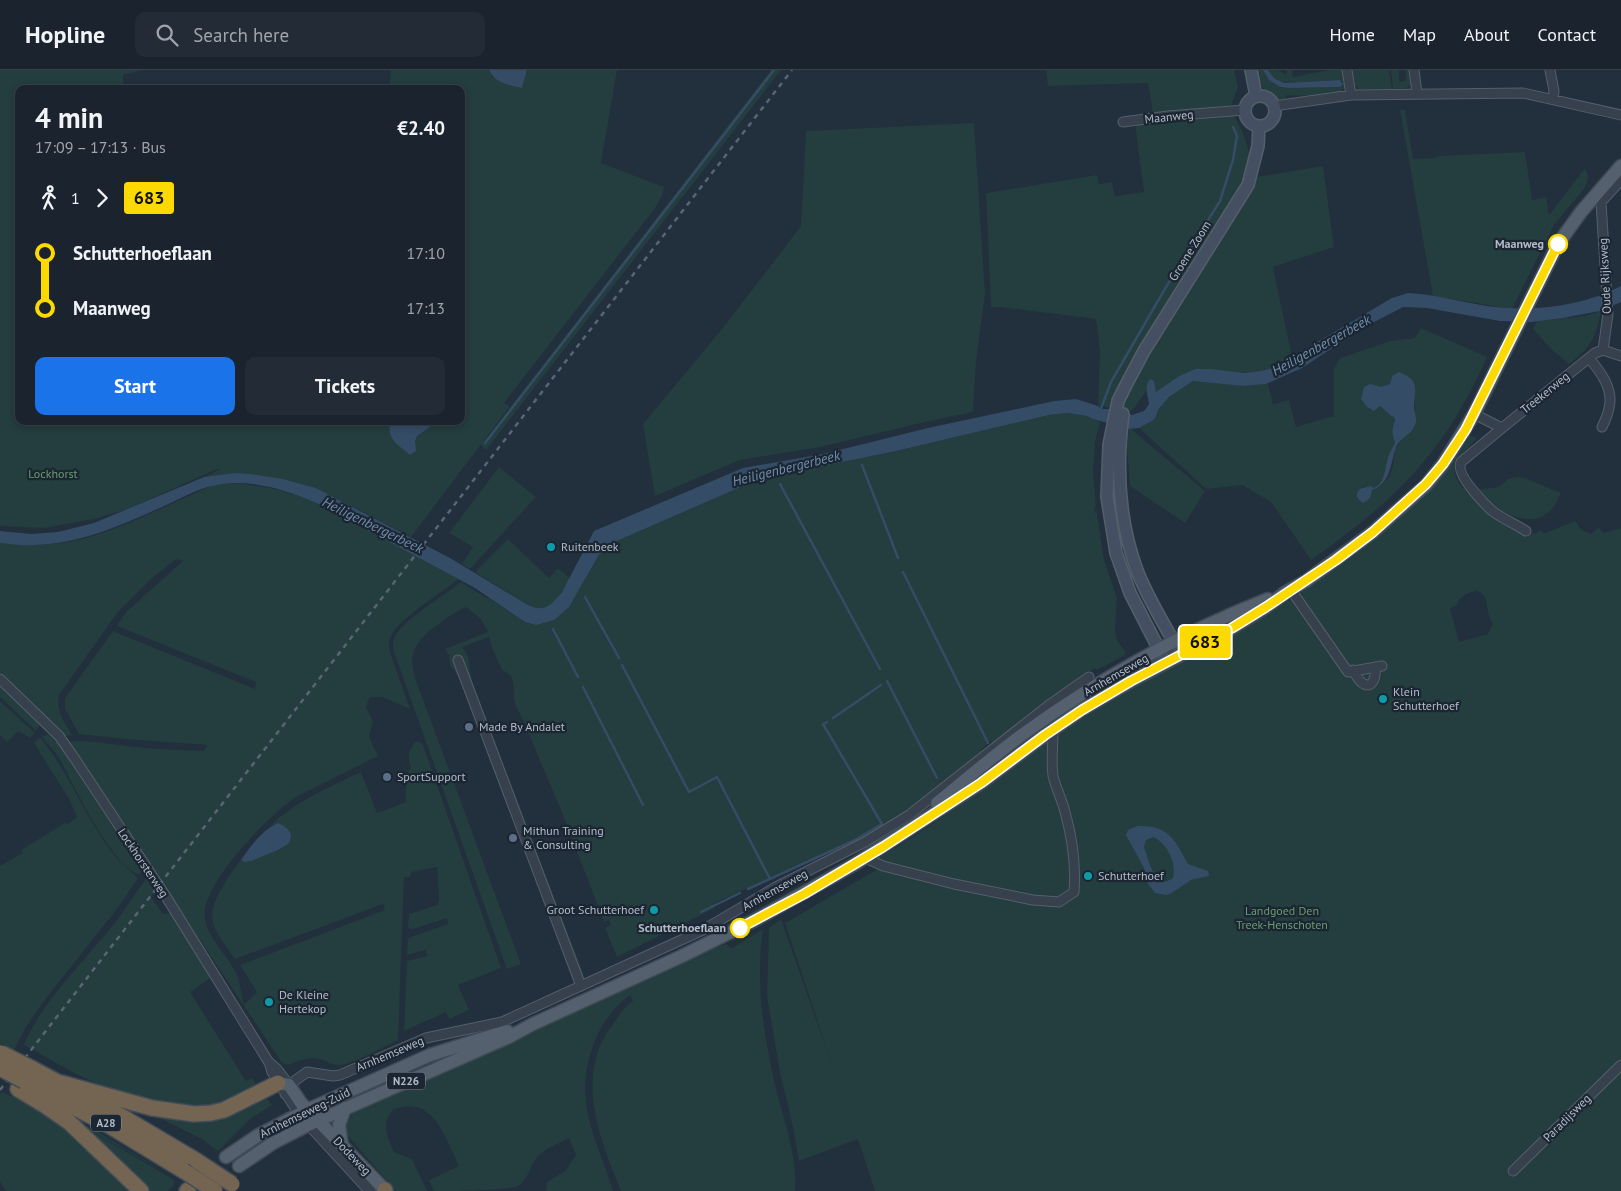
<!DOCTYPE html>
<html lang="en">
<head>
<meta charset="utf-8">
<style>
  :root { --surface:#1a232e; --page:#232b36; --text:#f1f3f6; --muted:#9fa4aa; --line:#38404a; --accent:#1a73e8 }
  body { margin:0; font-family:"PT Sans",sans-serif; background:var(--page); color:var(--text); height:100vh; display:flex; flex-direction:column; font-size:19px; white-space:nowrap }
  * { box-sizing:border-box; margin:0 }
  p { font-size:16px; color:var(--muted) }
  .icon { flex:none; width:28px; height:28px; fill:none; stroke:currentColor; stroke-width:2; stroke-linecap:round; stroke-linejoin:round }
  .map { position:relative; flex:1; overflow:hidden }
  .sheet { position:absolute; left:15px; top:15px; width:450px; height:340px; display:flex; flex-direction:column; background:var(--surface); border-radius:10px; box-shadow:0 2px 8px #0003,0 0 0 1px var(--line) }
  .sheet>* { flex:none }
  .badge { padding:0 10px; border-radius:4px; font-size:18px; line-height:32px }
  .map>.badge { position:absolute; translate:-50% -50%; box-shadow:0 0 0 2px #fff }
  .legs { display:flex; align-items:center; gap:8px; height:55px; padding:0 20px; font-size:16px }
  .legs p { margin-inline-start:auto }
  .head { display:flex; align-items:center; justify-content:space-between; height:85px; padding:0 20px }
  h1 { font-size:28px; font-weight:600; line-height:38px }
  .button { display:flex; gap:10px; margin-top:auto; padding:10px 20px }
  .button a { flex:1; height:58px; border-radius:10px; background:var(--accent); color:#fff; font-size:20px; font-weight:600; line-height:58px; text-align:center }
  .button a+a { background:var(--page); color:var(--text) }
  ul { padding:0 20px; list-style:none }
  li { display:flex; align-items:center; gap:18px; height:55px; font-size:19px }
  li i { display:grid; place-items:center; width:8px; height:100%; margin:0 6px; background:currentColor }
  li i::after { content:''; width:12px; height:12px; margin:-6px; border:4px solid; border-radius:50%; background:var(--surface) }
  li p { margin-inline-start:auto }
  li:first-child i { background:linear-gradient(#0000 50%,currentColor 0) }
  li:last-child i { background:linear-gradient(currentColor 50%,#0000 0) }
  header { display:flex; align-items:center; gap:30px; box-sizing:border-box; height:70px; padding:0 25px; background:var(--surface); border-bottom:1px solid var(--line) }
  header strong { font-size:24px }
  nav { display:flex; gap:28px; margin-inline-start:auto; font-size:18px }
  .search { width:350px; height:45px; background:var(--page); display:flex; align-items:center; gap:12px; box-sizing:border-box; padding:0 18px; border-radius:10px; color:var(--muted); font-size:19px }
  .map>svg:first-child { display:block }
</style>
</head>
<body>
<header>
<strong>Hopline</strong>
<div class="search"><svg class="icon" aria-label="search" viewBox="0 0 24 24"><circle cx="10" cy="10" r="6"/><path d="M15 15l6 6"/></svg>Search here</div>
<nav><a>Home</a><a>Map</a><a>About</a><a>Contact</a></nav>
</header>
<div class="map">
<svg width="1621" height="1121" viewBox="0 0 1621 1121">
  <rect width="100%" height="100%" fill="#222f3d"/>
  <!-- green -->
  <path fill="#243d3e" fill-rule="evenodd" d="M0,0H142L123,5L124,19H19V351H461V19H389L391,0H489L492,7L522,18L527,0H617L601,93L664,117L662,126L655,138L504,333L510,336L411,467L316,418L283,409L234,403L204,407L221,399H217L128,439L94,449L44,458L0,456Z
    M771,0H781L486,380L481,375Z
    M1046,0H1234L1238,17L1231,36L1153,43L1148,13L1048,16Z
    M1256,0H1263L1272,12L1280,17L1289,18L1340,17L1343,13L1340,10L1283,13L1274,8L1268,0H1278L1286,4L1287,0H1292L1293,7L1330,0H1344L1346,17C1339,27 1300,26 1287,25L1285,29C1266,31 1261,15 1256,0Z
    M1352,0H1389L1392,19H1359L1355,15Z
    M1391,0H1399V11L1401,12L1406,10L1405,0H1411L1413,14L1411,13L1407,18L1393,19Z
    M1400,40H1405L1413,89L1436,88L1437,86L1525,82L1532,130L1546,127L1549,145L1585,98L1587,103L1588,110L1584,119L1554,155L1512,239L1433,226Z
    M1234,45L1243,63L1257,107L1323,96L1334,177L1273,197L1292,287L1272,298L1252,303L1195,299L1179,306L1158,322L1155,320V315H1146L1147,320L1132,341L1098,336L1100,281L1096,249L1000,237H991L986,123L1097,105L1099,114L1112,112L1115,126L1144,122L1135,53Z
    M974,53L985,224L976,291L973,342L925,352L820,377L740,390L655,426L643,354L726,254L801,156L806,61Z
    M1601,241C1596,268 1591,277 1569,294L1550,278L1533,259L1537,251L1585,246Z
    M1421,258L1487,287C1471,323 1451,359 1426,389C1394,428 1353,461 1311,490L1271,432L1242,415L1206,419L1139,358L1152,351L1156,347L1158,340L1169,327L1193,311L1243,316L1268,314L1273,334L1289,330L1296,357L1329,347H1334V298L1340,288L1390,271L1415,268ZM1404,304L1411,310L1415,317V356C1411,362 1403,366 1399,373C1395,378 1394,388 1393,395C1390,415 1373,420 1357,427V423L1377,417L1383,410L1387,390L1395,372L1392,357L1395,351L1394,347L1391,346L1380,336L1370,340L1361,329L1390,314L1392,306Z
    M1068,343L1087,346L1100,352L1094,376H1095L1093,400L1096,437L1094,438L1095,443H1097L1104,490L1117,528L1115,561L1117,570L1126,583L1125,585L1097,600L1095,598L1081,606L1087,615L997,680L991,671L981,680V682L942,715L940,718L884,755L777,807L776,805L713,834L715,838L617,887L605,858L611,855L609,850L604,852L563,745L522,648C520,643 516,638 515,633C511,619 519,607 502,600L492,578L489,567L462,577L468,586L472,612L584,905L574,910L461,610L450,595L449,585L445,579L488,562L481,549L466,537C450,545 417,566 413,584C411,592 414,601 415,608L521,894L507,899L395,585C393,579 392,573 395,566C405,548 444,526 461,512L486,528H489L525,552L536,555L578,522L600,483L610,474L759,409L896,381L1049,345Z
    M1129,359H1131L1205,421L1185,453L1130,416L1127,377Z
    M1469,365L1477,368L1455,392C1454,398 1454,405 1458,411C1469,432 1514,456 1536,464L1539,460L1545,463L1575,451L1582,460L1592,464L1596,459L1599,458L1604,463L1621,458V1121H875L858,1069L799,1091L793,1057L780,1003L767,926L769,858L781,849L832,995L785,853L878,799L867,795L879,790L878,788C943,751 1006,701 1065,660C1135,611 1212,571 1286,528L1289,531L1323,508L1322,505L1347,489L1384,461L1460,379ZM1477,521C1491,525 1484,544 1493,553L1488,564L1459,572L1450,538L1456,536C1460,527 1467,522 1477,521Z
    M499,397L536,427L470,499L462,494L473,477L449,463Z
    M1517,407L1525,408L1561,423C1558,429 1554,438 1548,443C1525,461 1492,436 1474,420L1499,417L1508,409Z
    M236,413L271,418L307,428L390,471L459,509C442,522 399,549 391,566C388,571 389,577 390,582L410,639L382,627H371L368,631L366,637L373,651L369,667L378,686L296,727C270,744 198,817 205,849C209,871 229,886 237,905C241,914 241,926 244,935L257,922L240,895L385,840L383,834L235,889C215,860 202,850 223,816C228,807 234,798 241,790L244,792L278,753L270,756C296,731 329,717 361,702L377,743L406,732V704L411,698C407,687 408,681 415,672H420L423,675L501,898L458,915L469,940L449,949L446,942L404,961L407,891L427,886L426,880L407,885L408,868L448,854L447,848L413,859L408,858L409,844L437,835L439,830L437,797L412,802L410,807H404L398,970C383,977 355,993 341,995C333,995 329,993 323,990C311,986 300,990 289,995L282,993L68,672C88,669 107,674 126,676C152,679 178,680 204,681L207,675L126,669L79,664L65,639V628L113,561L255,619L256,612L117,556L126,542L183,491L176,489L152,508L117,543L59,625C56,641 64,651 72,665L64,666L0,603V473C25,475 49,476 73,471C117,462 165,436 206,418L217,414Z
    M508,469L549,508L558,498L570,508C565,517 552,540 540,540C536,539 532,537 528,535L475,502Z
    M0,614L39,652L40,655L36,661L0,627Z
    M0,631L35,663L30,668L18,661L7,672L0,665Z
    M46,665H53L67,683L142,798L140,805C111,796 74,715 59,688C54,680 47,674 42,667Z
    M40,667C68,701 83,742 108,777C116,789 128,798 138,808L117,839L43,932L25,959L13,982L0,977V796L23,783L21,780L65,753L68,754L77,747L69,729L34,673Z
    M148,807L156,820L151,827L163,844L171,843L212,907L190,922L246,1011L252,1008L256,1014L228,1030L215,1035L197,1038L144,1030L100,1015L76,1004L24,975C40,934 86,889 114,854C126,839 135,822 148,807Z
    M763,859C755,913 764,966 776,1019C784,1050 798,1089 795,1121H621C600,1069 573,1004 613,954C620,945 623,937 633,931L630,925C614,937 601,954 594,973C572,1032 596,1066 613,1121H546L547,1112L565,1101L576,1085L569,1068C558,1074 546,1078 537,1087C529,1097 529,1109 518,1116C506,1121 452,1121 434,1121L429,1110L459,1096C445,1068 433,1023 393,1040C381,1054 387,1067 394,1082L412,1089L427,1121H396L348,1066C345,1056 348,1050 353,1041L691,886L727,874L731,879Z
    M1,1022L14,1027L16,1026L41,1041L76,1067L134,1121H6L0,1112V1024Z
    M263,1024L272,1035L251,1048L218,1081L202,1069L145,1041L172,1049L195,1050Z
    M64,1042L172,1106L175,1108L81,1055L171,1108L175,1111L173,1114L174,1116L167,1121H149Z"/>
  <!-- water -->
  <path fill="#354c66" fill-rule="evenodd" d="M489,0H527L522,18C508,15 495,13 489,0Z
    M1263,0H1268L1274,8L1284,13L1340,10L1343,14L1340,17L1289,18L1280,17L1269,10Z
    M1621,216V232L1600,241L1563,248L1531,252L1500,251L1427,238L1403,237L1361,259L1302,298L1266,314L1243,316L1193,311L1169,327L1158,340L1156,347L1152,351L1139,358L1129,359L1093,349L1087,346L1068,343L1049,345L896,381L759,409L610,474L600,483L569,537L554,550L536,555L525,552L475,518L323,436C292,421 251,408 217,415C197,418 178,430 160,438C119,456 80,474 34,475C23,476 11,474 0,473V461L31,464L58,462L94,453L204,407L234,403L250,404L283,409L316,418L450,488L528,535C545,543 551,535 562,522L594,461L743,398L823,384L928,358L1054,331L1076,329L1098,336L1101,339H1113L1132,345L1144,341L1149,334C1148,325 1143,314 1151,309L1154,311L1156,322L1179,306L1195,299H1210L1245,303L1261,301L1272,298L1285,291L1392,228L1408,223C1435,224 1461,232 1487,236C1532,242 1581,237 1621,216Z
    M1399,302C1420,310 1415,319 1414,336C1414,343 1418,349 1415,355C1412,364 1401,368 1397,375C1390,392 1392,413 1372,420C1371,428 1369,431 1362,433L1357,427V423L1360,419L1371,416L1373,418C1385,414 1384,401 1387,391C1388,384 1393,378 1395,372C1392,364 1391,359 1395,351L1394,347L1391,346L1380,336L1374,341L1367,337L1361,329L1364,317L1370,314L1381,317L1390,314L1392,306Z
    M391,351H434V354L417,366L415,371L416,381L410,385C399,375 385,369 391,351Z
    M278,753C288,757 295,764 288,774L278,780L251,791L244,792L241,790C251,776 262,760 278,753Z
    M1138,756C1169,755 1175,770 1188,794L1208,801L1209,806L1191,810L1170,824L1166,825L1155,823L1148,814L1144,798L1126,765L1128,760ZM1153,767C1167,773 1177,793 1173,808C1154,822 1149,789 1144,777L1146,770Z"/>
  <g fill="none" stroke-linecap="round" stroke-linejoin="round">
    <!-- stream -->
    <path stroke="#354c66" stroke-width="2.5" d="M1100,341L1111,312L1166,217L1220,131L1233,90L1237,66L1233,57
      M485,373L774,0
      M862,395L898,488
      M780,414L880,599
      M903,502L988,673
      M585,527L619,588
      M553,559L578,607
      M622,595L689,722L717,707L770,809
      M887,611L937,708
      M583,617L643,735
      M833,648L881,615
      M748,819L855,770L882,754L823,654L827,652
      M701,842L740,823"/>
    <!-- minor casing -->
    <g stroke="#545f6b" stroke-width="11">
      <path id="minor" d="M1347,0L1351,25
        M1414,0L1417,23
        M1550,0L1554,21L1553,29
        M1274,36L1351,25L1523,23L1621,45
        M1123,52L1168,46L1245,40
        M1603,280L1608,244L1601,132L1621,110
        M1589,288C1600,301 1614,319 1609,338C1608,344 1605,351 1602,357
        M1474,344L1502,358L1595,283L1603,280L1621,286
        M1502,358L1461,392C1455,404 1482,431 1491,440C1501,448 1515,454 1526,461
        M1291,520L1348,602L1382,596
        M458,590L581,916
        M1353,600C1356,605 1359,612 1364,614C1374,619 1376,604 1375,597
        M0,609L59,666L75,689L165,825L268,991L277,999L289,1015
        M865,788L883,796L954,814L1033,830L1059,832L1074,822C1076,796 1072,767 1065,742C1062,730 1056,718 1053,706C1051,691 1053,675 1053,660
        M269,992L272,1002L299,1044
        M285,1024L289,1015L307,1002L333,1006L340,1005L426,968L502,952L703,860L776,817L865,772L909,745L1049,635L1089,607
        M1513,1101L1621,995"/>
    </g>
    <!-- tertiary casing -->
    <g stroke="#545f6b" stroke-width="12">
      <path id="tertiary" d="M299,1044L370,1121"/>
    </g>
    <!-- secondary casing -->
    <g stroke="#545f6b" stroke-width="14">
      <path id="secondary" d="M1251,0L1256,26
        M1245 41a15 15 0 1 1 30 0a15 15 0 1 1-30 0Z
        M1123,344C1116,397 1119,453 1138,503C1150,532 1166,558 1181,584
        M1166,593L1130,523L1116,483L1107,427L1109,375L1118,331L1126,315L1144,281L1248,115L1258,76L1259,56"/>
    </g>
    <!-- primary casing -->
    <g stroke="#3f4a56" stroke-width="15">
      <path id="primary" d="M937,733C965,710 993,686 1023,664C1096,611 1183,562 1268,529
        M278,1013L289,1015L301,1033L385,1120
        M342,1076L339,1055L345,1038
        M226,1087L257,1066L307,1040L430,985L507,961
        M239,1096L273,1073L308,1055L509,967L533,954L682,886L753,851L855,794L981,713L1045,665L1081,640L1131,611L1232,558L1266,537L1286,522L1306,511L1373,462L1426,415L1443,394L1474,344L1558,174L1581,142L1621,96"/>
    </g>
    <!-- motorway casing -->
    <g stroke="#414c58" stroke-width="18">
      <path id="motorway" d="M33,999L121,1046L197,1091
        M24,1011L110,1056L184,1101
        M61,1013L152,1038L194,1044L211,1043L224,1040L278,1013
        M18,1019L46,1036L69,1052L141,1121
        M385,1120V1121
        M187,1121L188,1120"/>
    </g>
    <!-- minor -->
    <use href="#minor" stroke="#36414d" stroke-width="9"/>
    <!-- tertiary -->
    <use href="#tertiary" stroke="#36414d" stroke-width="10"/>
    <!-- secondary -->
    <use href="#secondary" stroke="#445061" stroke-width="11"/>
    <!-- primary -->
    <use href="#primary" stroke="#54606d" stroke-width="12"/>
    <!-- motorway -->
    <use href="#motorway" stroke="#746552" stroke-width="15"/>
    <!-- rail -->
    <path stroke="#586575" stroke-width="2.5" stroke-dasharray="5 5" stroke-linecap="butt" d="M0,1020L792,0"/>
    <!-- motorway-bridge casing -->
    <g stroke="#414c58" stroke-width="18" stroke-linecap="butt">
      <path id="motorway-bridge" d="M1,983L33,999
        M0,998L24,1011
        M197,1091L232,1114
        M184,1101L215,1121"/>
    </g>
    <!-- motorway-bridge -->
    <use href="#motorway-bridge" stroke="#746552" stroke-width="15"/>
  </g>
  <g fill="none" stroke-linecap="round" stroke-linejoin="round">
    <!-- line-1 casing -->
    <g stroke="#fff" stroke-width="11">
      <path id="line-1" d="M740,858L804,824L883,777L981,713L1045,665L1082,640L1131,611L1232,558L1266,537L1336,490L1373,462L1426,414L1443,394L1466,359L1558,174"/>
    </g>
    <!-- line-1 -->
    <use href="#line-1" stroke="#fcd900" stroke-width="8"/>
  </g>
  <!-- markers -->
  <g fill="#fff" stroke="#fcd900" stroke-width="2.5">
    <circle cx="1558" cy="174" r="9"/>
    <circle cx="740" cy="858" r="9"/>
  </g>
  <g fill="#0f9aa8" stroke="#1b2632" stroke-width="2">
    <circle cx="551" cy="477" r="5"/>
    <circle cx="1383" cy="629" r="5"/>
    <circle cx="1088" cy="806" r="5"/>
    <circle cx="654" cy="840" r="5"/>
    <circle cx="269" cy="932" r="5"/>
  </g>
  <g fill="#5c6f8a" stroke="#1b2632" stroke-width="2">
    <circle cx="469" cy="657" r="5"/>
    <circle cx="387" cy="707" r="5"/>
    <circle cx="513" cy="768" r="5"/>
  </g>
  <g text-anchor="middle" stroke-width="4.5" stroke-linejoin="round" paint-order="stroke">
    <!-- shield labels -->
    <g fill="#1b2632" stroke="#848f9c" stroke-width="1">
      <rect x="387" y="1002.5" width="38" height="17" rx="4"/>
      <rect x="91" y="1044.5" width="30" height="17" rx="4"/>
    </g>
    <g font-size="11" font-weight="bold" fill="#b1bcc9">
      <text x="406" y="1015">N226</text>
      <text x="106" y="1057">A28</text>
    </g>
    <!-- street labels -->
    <g font-size="12" fill="#b1bcc9" stroke="#1b2632">
      <text transform="translate(1169 47) rotate(-6)" y="4">Maanweg</text>
      <text transform="translate(1190 181) rotate(-58)" y="4">Groene Zoom</text>
      <text transform="translate(1605 206) rotate(-93)" y="4">Oude Rijksweg</text>
      <text transform="translate(1545 323) rotate(-39)" y="4">Treekerweg</text>
      <text transform="translate(1116 605) rotate(-30)" y="4">Arnhemseweg</text>
      <text transform="translate(143 793) rotate(56)" y="4">Lockhorsterweg</text>
      <text transform="translate(775 820) rotate(-29)" y="4">Arnhemseweg</text>
      <text transform="translate(390 984) rotate(-23)" y="4">Arnhemseweg</text>
      <text transform="translate(305 1043) rotate(-26)" y="4">Arnhemseweg-Zuid</text>
      <text transform="translate(1567 1048) rotate(-45)" y="4">Paradijsweg</text>
      <text transform="translate(352 1086) rotate(46)" y="4">Dodeweg</text>
    </g>
    <!-- stop labels -->
    <g font-size="12" font-weight="bold" fill="#b1bcc9" stroke="#1b2632" text-anchor="end">
      <text x="1544" y="178">Maanweg</text>
      <text x="726" y="862">Schutterhoeflaan</text>
    </g>
    <!-- park labels -->
    <g font-size="12" fill="#679b70" stroke="#1b2632">
      <text x="53" y="408">Lockhorst</text>
      <text x="1282" y="845">Landgoed Den<tspan x="1282" dy="14">Treek-Henschoten</tspan></text>
    </g>
    <!-- poi labels -->
    <g font-size="12" fill="#b1bcc9" stroke="#1b2632" text-anchor="start">
      <text x="561" y="481">Ruitenbeek</text>
      <text x="1393" y="626">Klein<tspan x="1393" dy="14">Schutterhoef</tspan></text>
      <text x="479" y="661">Made By Andalet</text>
      <text x="397" y="711">SportSupport</text>
      <text x="523" y="765">Mithun Training<tspan x="523" dy="14">&amp; Consulting</tspan></text>
      <text x="1098" y="810">Schutterhoef</text>
      <text x="644" y="844" text-anchor="end">Groot Schutterhoef</text>
      <text x="279" y="929">De Kleine<tspan x="279" dy="14">Hertekop</tspan></text>
    </g>
    <!-- water labels -->
    <g font-size="14" font-style="italic" fill="#708eae" stroke="#1b2632">
      <text transform="translate(1321 275) rotate(-29)" y="5">Heiligenbergerbeek</text>
      <text transform="translate(786 398) rotate(-14)" y="5">Heiligenbergerbeek</text>
      <text transform="translate(373 455) rotate(26)" y="5">Heiligenbergerbeek</text>
    </g>
  </g>
</svg>
<b class="badge" style="left:1205px;top:572px;background:#fcd900;color:#111">683</b>
<section class="sheet">
<div class="head"><div><h1>4 min</h1><p>17:09 – 17:13 · Bus</p></div><b>€2.40</b></div>
<div class="legs"><svg class="icon" aria-label="walk" viewBox="0 0 24 24"><circle cx="13" cy="4" r="2"/><path d="M13 8l-2 6 4 7M11 14l-3 7M7 12l3-4h3l4 4"/></svg>1<svg class="icon" aria-label="forward" viewBox="0 0 24 24"><path d="M9 5l7 7-7 7"/></svg><b class="badge" style="background:#fcd900;color:#111">683</b></div>
<ul>
<li><i style="color:#fcd900"></i><b>Schutterhoeflaan</b><p>17:10</p></li>
<li><i style="color:#fcd900"></i><b>Maanweg</b><p>17:13</p></li>
</ul>
<div class="button"><a>Start</a><a>Tickets</a></div>
</section>
</div>
</body>
</html>
